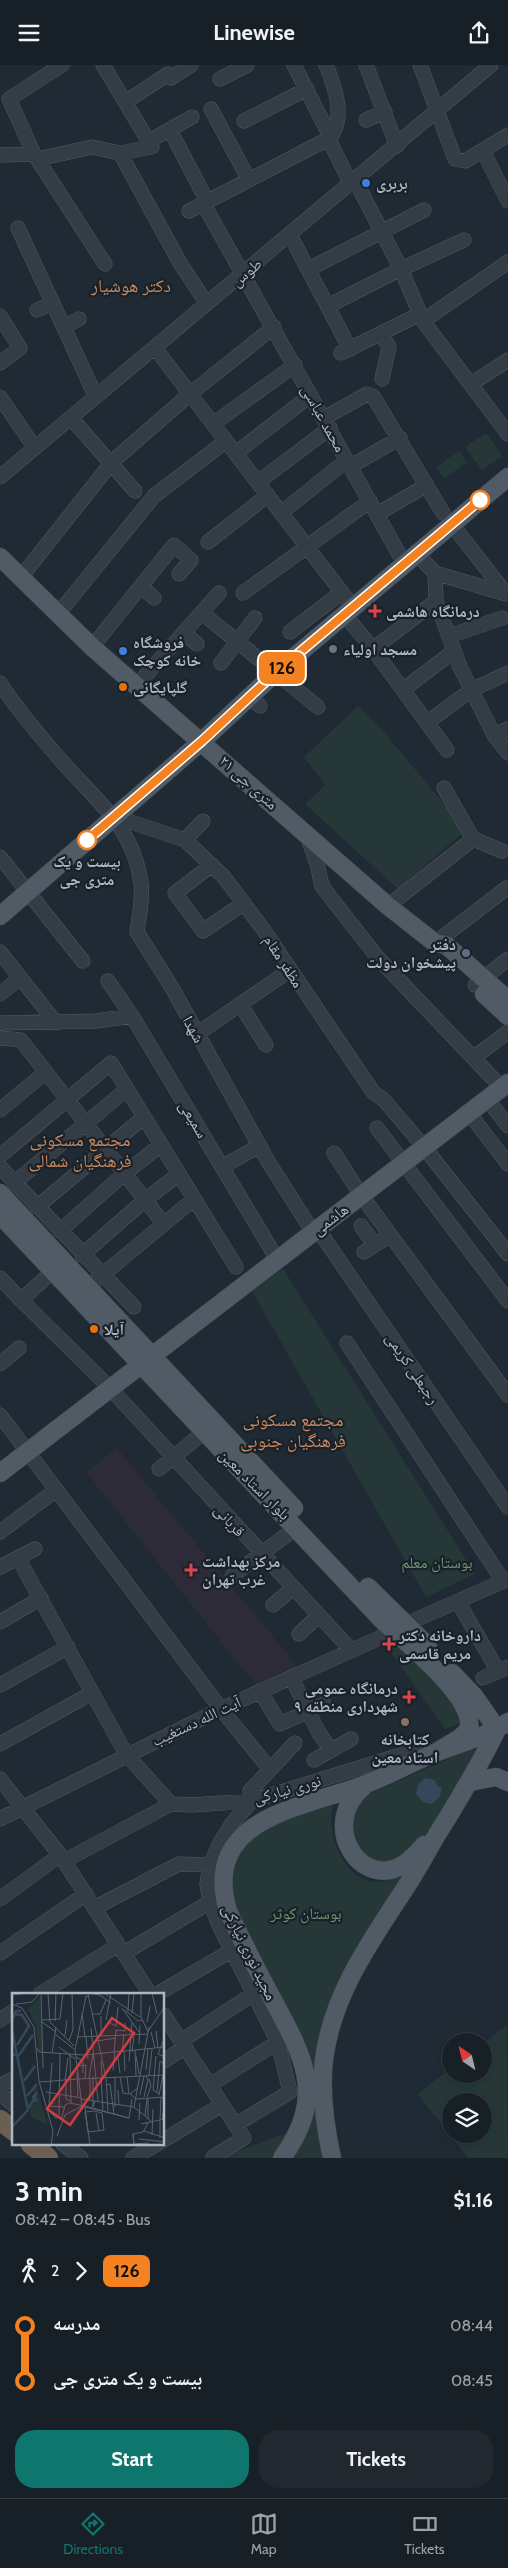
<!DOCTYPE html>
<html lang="en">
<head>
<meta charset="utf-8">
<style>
  :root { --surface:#182027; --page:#21282f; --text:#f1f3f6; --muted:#9fa3a7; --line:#363e44; --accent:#0f766e }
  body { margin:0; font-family:Cabin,"Noto Naskh Arabic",sans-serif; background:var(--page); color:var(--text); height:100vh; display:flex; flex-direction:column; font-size:19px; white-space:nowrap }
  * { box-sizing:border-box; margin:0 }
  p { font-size:16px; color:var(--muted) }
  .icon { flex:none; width:28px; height:28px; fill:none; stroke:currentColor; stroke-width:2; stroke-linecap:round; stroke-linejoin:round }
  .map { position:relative; height:2093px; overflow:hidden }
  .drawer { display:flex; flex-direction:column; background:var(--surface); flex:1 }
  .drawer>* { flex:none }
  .badge { padding:0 10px; border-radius:8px; font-size:18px; line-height:32px }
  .needle { width:32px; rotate:325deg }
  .tools { position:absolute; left:442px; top:1968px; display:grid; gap:10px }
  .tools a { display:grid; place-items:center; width:50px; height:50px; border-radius:50%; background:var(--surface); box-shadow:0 2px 8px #0003,0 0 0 1px var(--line); font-size:25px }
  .map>.badge { position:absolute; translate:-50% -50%; box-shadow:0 0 0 2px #fff }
  .legs { display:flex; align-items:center; gap:8px; height:55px; padding:0 15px; font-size:16px }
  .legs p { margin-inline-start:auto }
  .summary { display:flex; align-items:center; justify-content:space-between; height:85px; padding:0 15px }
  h1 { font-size:28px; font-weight:700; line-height:38px }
  .action { display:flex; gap:10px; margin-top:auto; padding:10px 15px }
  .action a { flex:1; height:58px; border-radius:20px; background:var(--accent); color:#fff; font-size:20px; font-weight:700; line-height:58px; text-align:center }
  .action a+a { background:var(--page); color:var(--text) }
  ul { padding:0 15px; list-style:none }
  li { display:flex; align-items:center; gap:18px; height:55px; font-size:19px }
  li i { display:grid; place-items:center; width:8px; height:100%; margin:0 6px; background:currentColor }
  li i::after { content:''; width:12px; height:12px; margin:-6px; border:4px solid; border-radius:50%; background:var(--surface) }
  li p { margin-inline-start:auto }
  li:first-child i { background:linear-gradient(#0000 50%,currentColor 0) }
  li:last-child i { background:linear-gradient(currentColor 50%,#0000 0) }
  header { display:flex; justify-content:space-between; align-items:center; height:65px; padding:0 15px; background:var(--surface); font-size:22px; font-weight:700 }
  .menu { display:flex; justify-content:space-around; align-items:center; height:70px; border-top:1px solid var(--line); background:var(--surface); font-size:14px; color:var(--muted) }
  .menu a { display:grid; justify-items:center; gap:2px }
  .menu .selected { color:var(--accent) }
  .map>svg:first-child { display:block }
</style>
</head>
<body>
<header><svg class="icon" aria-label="menu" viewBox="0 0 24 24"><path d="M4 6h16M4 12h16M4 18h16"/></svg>Linewise<svg class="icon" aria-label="share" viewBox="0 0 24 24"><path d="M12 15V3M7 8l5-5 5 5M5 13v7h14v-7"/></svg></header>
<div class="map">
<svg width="508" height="2093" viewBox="0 0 508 2093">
  <rect width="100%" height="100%" fill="#202a34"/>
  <!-- medical -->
  <path fill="#2c2b37" d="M117,1383L299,1603L256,1621L86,1407Z"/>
  <!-- green -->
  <path fill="#253837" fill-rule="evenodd" d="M486,368L502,391L482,405L465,382Z
    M459,386L467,397L444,414L436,402Z
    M358,641L383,666L466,765L398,824L305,739L325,720L304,692Z
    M283,1204L475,1509L426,1532L252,1226Z
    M397,1574L464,1646V1658L445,1664L385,1579Z
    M472,1683L475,1686C457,1719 432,1777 398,1796C373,1810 348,1775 353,1752C355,1743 361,1736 367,1730Z
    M333,1741C327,1769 340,1807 369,1816C380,1819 393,1814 404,1811L332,1940L327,2093H289L312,2027L234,1840L232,1813L236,1794L245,1780L284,1752Z
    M507,1960L508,2093H468L418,2029L451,2003V2009H484V1978ZM451,2036H484V2069H451Z
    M287,2068L291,2072L276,2093H219Z"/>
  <!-- water -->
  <path fill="#35475a" d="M425,1713L435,1715L437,1720L442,1723L439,1733L432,1739L423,1737L416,1729L418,1720Z"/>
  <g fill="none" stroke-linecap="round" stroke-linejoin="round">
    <!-- minor casing -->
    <g stroke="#515963" stroke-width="15">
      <path id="minor" d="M62,0L9,34L34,89L105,199
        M294,0L328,67L332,81L351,119
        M366,0L397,81
        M420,0L455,94L465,96L508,70
        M168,9L171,13L191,0
        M220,14L247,0
        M127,36L168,9
        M211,44L249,115
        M366,55L385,47
        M244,56L307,24
        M170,65L207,136
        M158,71L192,52
        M483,86L508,136
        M120,88L180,198L207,239
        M0,90L34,89
        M38,94L92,82L120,88L152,82L103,0
        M355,115L401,204L423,256L508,369
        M203,138L404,498
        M189,146L330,73C346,53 335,22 326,0
        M18,163L96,332
        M290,170L350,284
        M309,204L424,145
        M328,241L401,204L464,175
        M37,245L53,238
        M0,251L20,283L0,298
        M423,256L508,197
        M64,262L79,254
        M381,269L389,282L382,314
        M155,283L353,542
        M341,288L420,249
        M471,319L508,295
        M0,332L35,383
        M71,353L135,426
        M324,353L367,329L373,331L443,448
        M213,359L295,300
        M236,388L311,330
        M351,401L400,373
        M0,412L491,0
        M258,417L330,363
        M281,448L347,395
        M377,449L427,420
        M451,458L506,529
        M208,477L268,430
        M416,488L435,508L436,536L460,602L494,670L508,688
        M435,508L506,529
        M21,512L113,396L190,329L274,262
        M141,521L154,533
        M243,528L370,436
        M202,548L318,642
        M58,549L154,431L226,376
        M344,549L373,584L447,685
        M290,567L342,527
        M184,568L197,579
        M449,571L502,553
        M92,582L174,480L191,495L179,509
        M373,584L436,536
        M221,598L255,553
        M0,618C19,647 43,675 66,701C100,739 134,764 141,818C143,835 139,851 137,867L171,921L269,1098L313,1167
        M137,620L219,528
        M404,624L454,586
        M471,625L508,608
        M249,632L260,641
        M428,657L463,631
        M494,670L508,664
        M444,723L473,774L502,786
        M113,751L185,775L224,812L263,864L373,1027L384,1035L424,1082L508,1189
        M307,770L317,799L322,821L331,833L378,893L502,1023
        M185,775L203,756
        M0,792L83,896
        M212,800L175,828L203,866L244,838
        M388,841L473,774
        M435,878L508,822
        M0,887L56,958
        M108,916L132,951L277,1194
        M475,920L508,894
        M0,929L20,913
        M240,939L266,980
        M0,958L96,956L132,951
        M197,969L290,905
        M0,973L21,975L163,1158
        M473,993L508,967
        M487,1034L508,1061
        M0,1045L46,1007
        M469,1048L508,1099
        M377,1063L508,1236
        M334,1088L361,1130L508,1330
        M0,1091L111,998L236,1202
        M0,1102L134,1242
        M222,1102L259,1081
        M14,1118L127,1024
        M37,1142L144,1052
        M361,1161L375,1180
        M317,1163L508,1442
        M60,1166L125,1108L161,1080
        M364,1187L390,1170
        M82,1190L145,1135L179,1109
        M52,1207L21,1235L110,1323L351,1585
        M0,1213L21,1235
        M95,1216L194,1134
        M347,1278L503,1516
        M0,1299L19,1283
        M0,1350L221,1644L269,1703
        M159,1404L204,1367
        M0,1467L56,1425
        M18,1493L126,1689L171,1739L192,1740L252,1736L420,1684L435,1688
        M0,1502L35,1484
        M232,1511L297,1462
        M458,1537L498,1606
        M273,1540L293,1523
        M0,1557L41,1533
        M406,1559L508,1514
        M299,1569L318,1551
        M291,1612L319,1668L331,1685
        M483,1613L508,1602
        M0,1620L68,1582
        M260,1626L280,1659L324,1639
        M0,1679L92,1628
        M314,1695L351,1674
        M0,1714L60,1790L150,1929
        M0,1754L221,1644L395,1566
        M64,1796L171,1739
        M0,1834L60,1790
        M94,1843L179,1799L210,1800
        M0,1888L86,1829
        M124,1888L210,1837
        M40,1929L118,1880
        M157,1929L231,1886
        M164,1950L244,2073L213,2092
        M0,1955L14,1946
        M181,1976L255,1928
        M164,1996L185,1982
        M210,2020L278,1977
        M0,2021L14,2013
        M0,2029L14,2040
        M235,2060L290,2027L278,1977L219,1860L210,1837L207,1819L210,1800L220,1778L233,1757L252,1736L250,1726L295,1678
        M164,2075L215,2044
        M63,2079L81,2093
        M133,2093L157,2079"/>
    </g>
    <!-- major casing -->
    <g stroke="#3d454e" stroke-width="19">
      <path id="major" d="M0,492L92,582L388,841L435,878L446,880L508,935
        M0,851L202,676L274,609L508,412
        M484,929L508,951
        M0,1128L294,1443
        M0,1150L382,1555C404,1577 475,1631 469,1664L460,1673L435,1688
        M152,1291L508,1018
        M0,1408L142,1299
        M368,1522L428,1581
        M452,1608L474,1631L497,1664
        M470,1717L496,1712L508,1717
        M364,1721C317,1760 362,1827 404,1799C412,1794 418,1787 424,1780
        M282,2093C326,2032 305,1994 273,1935C257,1905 242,1876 228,1846C200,1751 305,1743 366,1719C390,1710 412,1697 435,1688C459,1678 486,1672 508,1657
        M332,2093C325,2061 320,2028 324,1995C332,1929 371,1876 406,1822C420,1801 431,1778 445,1757C463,1726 482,1697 497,1664"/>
    </g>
    <!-- highway casing -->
    <g stroke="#3e464f" stroke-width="21">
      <path id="highway" d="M0,2055L14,2066
        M31,2079L48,2093"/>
    </g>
    <!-- minor -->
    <use href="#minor" stroke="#343c45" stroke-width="14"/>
    <!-- major -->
    <use href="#major" stroke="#515b65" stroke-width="18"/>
    <!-- highway -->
    <use href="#highway" stroke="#6a5f51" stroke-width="20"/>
  </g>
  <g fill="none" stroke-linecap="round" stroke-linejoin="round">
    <!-- line-1 casing -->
    <g stroke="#fff" stroke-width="11">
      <path id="line-1" d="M87,775L202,676L274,609L480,435"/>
    </g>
    <!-- line-1 -->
    <use href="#line-1" stroke="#f58220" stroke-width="8"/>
  </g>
  <!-- markers -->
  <g fill="#3f7fe0" stroke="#192129" stroke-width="2">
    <circle cx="366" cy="118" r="5"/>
    <circle cx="123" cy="586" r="5"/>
  </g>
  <g fill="#fff" stroke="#f58220" stroke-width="2.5">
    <circle cx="480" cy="435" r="9"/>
    <circle cx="87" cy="775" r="9"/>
  </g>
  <g fill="#e0444e" stroke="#192129" stroke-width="2">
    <path d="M372.5 538.5h5v5h5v5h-5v5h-5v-5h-5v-5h5z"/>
    <path d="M188.5 1497.5h5v5h5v5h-5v5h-5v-5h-5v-5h5z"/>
    <path d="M386.5 1571.5h5v5h5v5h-5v5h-5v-5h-5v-5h5z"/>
    <path d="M406.5 1624.5h5v5h5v5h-5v5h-5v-5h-5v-5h5z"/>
  </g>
  <circle fill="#6b7280" stroke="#192129" stroke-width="2" cx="333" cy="584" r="5"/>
  <g fill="#e8710a" stroke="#192129" stroke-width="2">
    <circle cx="123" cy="622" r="5"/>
    <circle cx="94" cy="1264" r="5"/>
  </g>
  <circle fill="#5c6f8a" stroke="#192129" stroke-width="2" cx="466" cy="888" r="5"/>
  <circle fill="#8d6e63" stroke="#192129" stroke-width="2" cx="405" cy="1657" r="5"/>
  <g text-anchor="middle" stroke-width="4.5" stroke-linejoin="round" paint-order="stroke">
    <!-- poi labels -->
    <g font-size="16" font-weight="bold" fill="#aeb6c2" stroke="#192129" text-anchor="start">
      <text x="376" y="124">بربری</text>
      <text x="386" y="552">درمانگاه هاشمی</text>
      <text x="133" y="583">فروشگاه<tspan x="133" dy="18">خانه کوچک</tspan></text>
      <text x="343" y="590">مسجد اولیاء</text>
      <text x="133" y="628">گلپایگانی</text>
      <text x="456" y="885" text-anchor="end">دفتر<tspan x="456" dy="18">پیشخوان دولت</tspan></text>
      <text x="104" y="1270">آیلا</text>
      <text x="202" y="1502">مرکز بهداشت<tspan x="202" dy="18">غرب تهران</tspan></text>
      <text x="399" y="1576">داروخانه دکتر<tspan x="399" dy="18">مریم قاسمی</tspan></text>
      <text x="398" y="1629" text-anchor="end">درمانگاه عمومی<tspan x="398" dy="18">شهرداری منطقه ۹</tspan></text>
      <text x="405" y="1680" text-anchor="middle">کتابخانه<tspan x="405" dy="18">استاد معین</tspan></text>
    </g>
    <!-- street labels -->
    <g font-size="16" fill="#aeb6c2" stroke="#192129">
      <text transform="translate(246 207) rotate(-40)" y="6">طوس</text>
      <text transform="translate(324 353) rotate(61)" y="6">محمد عباسی</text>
      <text transform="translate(249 717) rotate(42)" y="6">۲۱ متری جی</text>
      <text transform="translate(284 896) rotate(57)" y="6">مظفر مقام</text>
      <text transform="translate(194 964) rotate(61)" y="6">شهدا</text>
      <text transform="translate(194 1054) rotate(59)" y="6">سمیعی</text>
      <text transform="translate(330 1154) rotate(-37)" y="6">هاشمی</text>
      <text transform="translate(413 1303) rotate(56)" y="6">رجبعلی کریمی</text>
      <text transform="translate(255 1419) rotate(45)" y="6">بلوار استاد معین</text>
      <text transform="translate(230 1455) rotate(48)" y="6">قربانی</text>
      <text transform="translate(196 1656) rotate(-25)" y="6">آیت الله دستغیب</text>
      <text transform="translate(287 1724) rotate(-16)" y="6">نوری نیارکی</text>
      <text transform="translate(250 1887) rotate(64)" y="6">مجید نوری نیارکی</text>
    </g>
    <!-- stop labels -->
    <g font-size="16" font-weight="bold" fill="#aeb6c2" stroke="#192129">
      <text x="87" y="802">بیست و یک<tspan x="87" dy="18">متری جی</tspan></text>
    </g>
    <!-- park labels -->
    <g font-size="16" fill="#6f9676" stroke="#192129">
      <text x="437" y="1503">بوستان معلم</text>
      <text x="306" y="1854">بوستان کوثر</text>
    </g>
    <!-- neighbourhood labels -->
    <g font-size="18" fill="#cb8960" stroke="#192129">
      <text x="131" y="227">دکتر هوشیار</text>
      <text x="80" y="1081">مجتمع مسکونی<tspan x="80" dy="21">فرهنگیان شمالی</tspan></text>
      <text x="293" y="1361">مجتمع مسکونی<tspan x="293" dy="21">فرهنگیان جنوبی</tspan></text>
    </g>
  </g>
  <!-- overview -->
  <g transform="translate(12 1928)">
    <rect width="152" height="152" fill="#202a34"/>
    <path d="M28,4L30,58L27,59L24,34L16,15ZM24,93L36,132L19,124L18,114L26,106V102L21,99Z" fill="#253837"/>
    <path fill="none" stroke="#35475a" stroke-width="2.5" d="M0,21L10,22L17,33L5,52M0,28L4,18H9M0,37L16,117L0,134M0,62H7L21,42M12,88L23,73M15,103L25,91M17,115V114L20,109L24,103V101L21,104L22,106H24V107L20,109"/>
    <path fill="none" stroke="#59626d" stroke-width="1" d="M36,0L38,29L62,53M77,0L88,2L99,10M92,0L128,24M129,0V24M140,0L145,21M76,1L94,85M0,2L16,0M29,2L31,75M0,11L10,15L22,34L27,88L41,138L39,152M4,11L20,9L28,0M110,15L127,39M113,17L126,28L130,27M116,18L117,0M120,20L122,0M70,21L73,44M80,21H88L94,7M129,24L136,39M30,27L48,26L51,0M94,27L99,0M43,28L44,0M30,29L44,39M135,29L138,13M98,30L104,33L106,14M79,35L86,108M104,37L113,38V30M137,37L153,13M144,38L146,55M139,39L143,55M43,41L62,56M53,43L55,27M89,43V23M65,44L136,41M74,44L76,66M57,47L61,37L60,0M85,48L104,45M151,48L146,61L153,64M127,51L128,32M47,54L63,66M25,55L27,59L72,62L153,54M123,57L124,83M110,58L112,41M112,58L113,78M102,59L104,37M120,59L122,43M40,60L44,34M58,61L59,108M124,63L127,81M144,63L141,97L147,101M64,64L71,68V80M106,65L108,80M89,68L90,85M117,68L120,30M66,73L74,72L73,85M101,77L103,59M134,77L136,56M65,79L66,105M81,83V114L83,108M137,83L140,56M103,84V114M108,84L111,100L117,101M115,84L117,101M77,85L81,61M89,85L91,117M94,85L96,118M67,86L153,82M53,88L56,65M28,89L66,86M54,91V106L60,109M94,92L98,91L102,121M106,97L107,112M34,99L69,105M145,99L148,68L153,72M128,102L132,83M147,102L151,82M132,104L136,87L134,83M135,104L139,93L137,86M136,105V126M69,106L122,114L140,129M124,106L153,104M124,106L118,101L126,95M78,107V85M37,112L40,70M37,113L52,114M70,113L63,57L74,3L77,4M73,114L78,152M122,114L137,34M82,118L90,120L92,137L76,139L73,119ZM39,120L44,125L50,124L53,112L57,110L73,113L117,125L70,113M84,120L87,138M47,122L48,60M133,123L135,105M117,125L120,106M150,126L153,110M127,127L128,110M148,127L149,104M129,131L153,126M132,138L153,145M121,141L131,139L136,130M140,142L141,116M45,143L53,122L70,113M148,145V127M127,146L153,149M122,151L137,150M122,152L121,141L122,152"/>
    <path fill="#d03d3f" fill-opacity="0.15" stroke="#d03d3f" stroke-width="2.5" d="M100,25L122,40L58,132L35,116Z"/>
    <rect width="152" height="152" fill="none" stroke="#aeb6c2" stroke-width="2.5"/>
  </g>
</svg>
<div class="tools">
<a><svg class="needle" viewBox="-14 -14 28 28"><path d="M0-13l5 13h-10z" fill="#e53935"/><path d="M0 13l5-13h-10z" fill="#9fa3a7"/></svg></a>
<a><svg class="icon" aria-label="layers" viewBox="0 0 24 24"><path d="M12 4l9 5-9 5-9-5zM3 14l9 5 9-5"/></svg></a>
</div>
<b class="badge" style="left:282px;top:603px;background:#f58220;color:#111">126</b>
</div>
<section class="drawer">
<div class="summary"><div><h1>3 min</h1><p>08:42 – 08:45 · Bus</p></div><b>$1.16</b></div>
<div class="legs"><svg class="icon" aria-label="walk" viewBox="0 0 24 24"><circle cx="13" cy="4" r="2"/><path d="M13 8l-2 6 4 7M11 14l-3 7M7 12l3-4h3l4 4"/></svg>2<svg class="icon" aria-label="forward" viewBox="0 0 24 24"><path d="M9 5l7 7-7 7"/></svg><b class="badge" style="background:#f58220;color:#111">126</b></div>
<ul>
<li><i style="color:#f58220"></i><b>مدرسه</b><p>08:44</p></li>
<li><i style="color:#f58220"></i><b>بیست و یک متری جی</b><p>08:45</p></li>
</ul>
<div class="action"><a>Start</a><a>Tickets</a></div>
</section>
<nav class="menu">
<a class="selected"><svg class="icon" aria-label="directions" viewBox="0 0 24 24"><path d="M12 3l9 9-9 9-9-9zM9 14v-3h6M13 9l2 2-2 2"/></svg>Directions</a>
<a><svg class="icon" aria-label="map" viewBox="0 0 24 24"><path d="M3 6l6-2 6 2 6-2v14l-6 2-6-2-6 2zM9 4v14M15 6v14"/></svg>Map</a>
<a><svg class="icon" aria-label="tickets" viewBox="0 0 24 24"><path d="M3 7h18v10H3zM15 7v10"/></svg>Tickets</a>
</nav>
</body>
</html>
